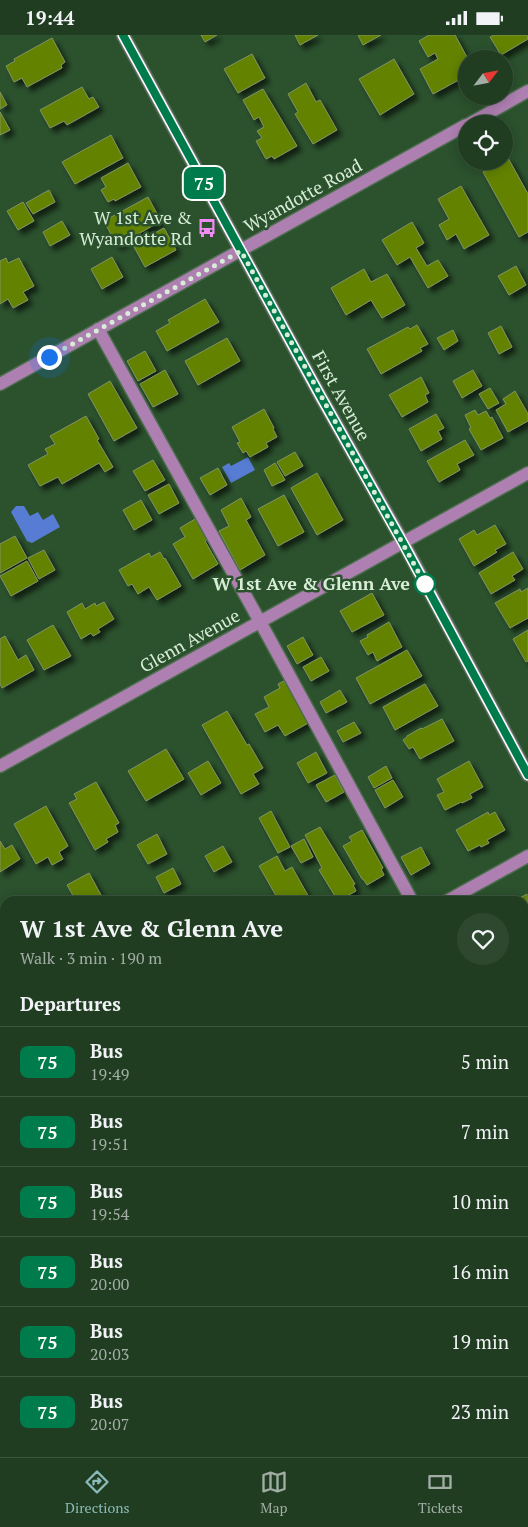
<!DOCTYPE html>
<html lang="en">
<head>
<meta charset="utf-8">
<style>
  :root { --surface:#203d22; --page:#2d482f; --text:#f1f3f6; --muted:#a2aea5; --line:#3d5640; --accent:#8bbbb9 }
  body { margin:0; font-family:"PT Serif",serif; background:var(--page); color:var(--text); height:100vh; display:flex; flex-direction:column; font-size:19px; white-space:nowrap }
  * { box-sizing:border-box; margin:0 }
  p { font-size:16px; color:var(--muted) }
  .icon { flex:none; width:28px; height:28px; fill:none; stroke:currentColor; stroke-width:2; stroke-linecap:round; stroke-linejoin:round }
  .map { position:relative; flex:1; overflow:hidden }
  .sheet { position:absolute; left:0px; top:861px; width:529px; height:561px; display:flex; flex-direction:column; background:var(--surface); border-radius:15px 15px 0 0; box-shadow:0 2px 12px #0003,0 0 0 1px var(--line) }
  .sheet>* { flex:none }
  .badge { padding:0 10px; border-radius:8px; font-size:18px; line-height:32px }
  .needle { width:32px; rotate:58deg }
  .tools { position:absolute; left:458px; top:15px; display:grid; gap:10px }
  .tools a { display:grid; place-items:center; width:55px; height:55px; border-radius:50%; background:var(--surface); box-shadow:0 2px 12px #0003,0 0 0 1px var(--line); font-size:25px }
  .you { position:absolute; width:25px; height:25px; margin:-12px; border:4px solid #fff; border-radius:50%; background:#1a73e8; box-shadow:0 0 0 8px #1a73e833 }
  .map>.badge { position:absolute; translate:-50% -50%; box-shadow:0 0 0 2px #fff }
  h2 { padding:0 20px; font-size:19px; line-height:45px }
  .round { display:grid; place-items:center; flex:none; width:52px; height:52px; border-radius:26px; background:var(--page) }
  .head { display:flex; align-items:center; justify-content:space-between; height:85px; padding:0 20px }
  h1 { font-size:24px; font-weight:700; line-height:38px }
  ul { padding:0; list-style:none }
  li { display:flex; align-items:center; gap:15px; height:70px; padding:0 20px; border-top:1px solid var(--line) }
  li div { flex:1 }
  li b { display:block; font-size:19px }
  li em { font-style:normal }
  li .badge { min-width:55px; font-weight:700; text-align:center }
  .status { display:flex; justify-content:space-between; align-items:center; height:35px; padding:0 25px; background:var(--surface); direction:ltr }
  .status svg { height:14px; fill:currentColor }
  .dock { display:flex; justify-content:space-around; align-items:center; height:70px; border-top:1px solid var(--line); background:var(--surface); font-size:14px; color:var(--muted) }
  .dock a { display:grid; justify-items:center; gap:2px }
  .dock .current { color:var(--accent) }
  .map>svg:first-child { display:block }
</style>
</head>
<body>
<div class="status"><b>19:44</b><svg viewBox="0 0 49 12"><path d="M0 12V9h3v3zM5 12V6h3v6zM10 12V3h3v9zM15 12V0h3v12zM26 1h20v11H26zM47 4h2v5h-2z"/></svg></div>
<div class="map">
<svg width="528" height="1422" viewBox="0 0 528 1422">
  <defs>
    <filter id="shadow"><feDropShadow dx="4.5" dy="4.5" stdDeviation="2.5" flood-color="#0009"/></filter>
  </defs>
  <rect width="100%" height="100%" fill="#2b512d"/>
  <!-- water -->
  <path fill="#567cd3" d="M248,422L255,435L231,448L222,432L229,428L231,431Z
    M16,471H24L30,481L38,477L43,485L53,479L60,492L32,508L27,506L11,477Z"/>
  <!-- building -->
  <path fill="#638306" stroke="#819361" filter="url(#shadow)" d="M201,0H217L205,7Z
    M295,0H318L300,10Z
    M358,0H381L363,10Z
    M429,0H455L468,24H466V41L433,59L420,34L438,24L435,18L428,22L419,6Z
    M494,0H527L528,4L501,20L490,2Z
    M52,3L65,27L61,30L62,33L27,52L22,43L14,47L6,31L15,26L14,24Z
    M252,19L265,43L238,58L224,34Z
    M394,24L414,59L380,80L359,44Z
    M306,48L316,67L320,65L337,95L313,109L295,79L298,77L288,59Z
    M82,52L89,64L93,62L99,72L67,90L64,86L50,93L40,75Z
    M263,54L297,111L274,124L272,121L266,124L256,106L262,103L257,96L264,92L259,82L254,85L243,65Z
    M0,57L7,70L0,74Z
    M0,77L10,95L0,100Z
    M111,100L123,123L75,149L62,127Z
    M508,123L528,159V197L519,202L483,137L504,126Z
    M128,128L141,152L115,166L114,164L108,167L101,155L106,152L101,143Z
    M461,151L489,200L464,214L456,199L447,205L439,190L449,184L438,164Z
    M49,155L55,167L33,179L26,168Z
    M148,162L161,186L117,211L104,186Z
    M23,167L34,186L18,195L7,176Z
    M62,186L70,200L50,211L43,197Z
    M412,187L424,208L416,213L427,231L438,225L448,241L428,253L410,222L397,230L382,205Z
    M164,193L176,215L145,232L133,210Z
    M112,222L123,242L102,254L91,234Z
    M6,223L8,228L19,223L34,251L23,257L28,265L13,273L8,264L0,269V226Z
    M516,231L526,250L509,260L498,241Z
    M364,234L371,247L387,239L405,270L382,283L371,265L346,280L331,253Z
    M205,264L219,287L167,316L156,296L170,288L168,285Z
    M417,290L428,309L420,313L422,316L381,339L367,314L408,292L410,294Z
    M501,291L512,312L499,319L488,298Z
    M453,295L458,306L444,315L437,303Z
    M227,303L240,326L198,350L185,326Z
    M145,316L156,336L138,346L127,326Z
    M165,335L178,359L153,372L140,349Z
    M473,335L482,351L462,363L453,346Z
    M421,342L429,358L425,360L428,367L402,382L389,360Z
    M110,346L137,393L114,406L88,359Z
    M490,353L499,368L488,374L479,359Z
    M515,356L528,379V386L508,397L496,375L506,369L503,364Z
    M264,374L274,393L273,394L277,402L266,408L268,412L250,422L246,416L243,418L237,408L240,407L232,392Z
    M475,375L478,380L486,376L490,383L492,382L503,403L481,415L469,394L471,393L465,380Z
    M436,379L444,393L438,396L442,404L421,416L409,394Z
    M86,381L99,404L97,405L113,432L105,437L99,428L62,449L58,442L40,451L28,430L48,419L45,414L55,409L50,401Z
    M465,405L474,420L457,429L460,435L439,447L427,426Z
    M295,417L303,431L285,441L277,427Z
    M153,425L165,445L145,456L133,436Z
    M275,428L285,445L272,451L264,435Z
    M218,433L227,450L210,460L200,443Z
    M317,438L343,485L317,500L291,453Z
    M169,449L179,468L159,479L148,460Z
    M284,460L304,497L278,511L258,474Z
    M241,463L251,482L246,485L265,520L240,535L219,496L229,491L221,475Z
    M141,465L152,485L134,495L123,475Z
    M195,484L208,505L205,506L218,529L193,544L173,509L185,502L180,493Z
    M495,490L506,509L495,515L497,517L474,531L459,504L474,495L477,500Z
    M15,501L27,523L0,538V509Z
    M44,515L55,535L39,544L28,523Z
    M160,517L164,524L165,523L181,551L157,565L149,552L138,559L132,549L128,551L119,535L149,518L151,522Z
    M513,517L523,534L512,541L515,545L491,559L479,538Z
    M27,526L38,546L11,561L0,541Z
    M528,553V583L510,593L495,568L520,554L521,557Z
    M372,558L384,580L352,597L340,576Z
    M104,567L114,584L98,594L100,597L93,601L91,598L81,604L67,577L82,568L85,574L95,568L96,571Z
    M389,587L402,612L377,626L373,617L368,620L360,606L368,602L367,600Z
    M53,590L71,621L44,635L27,605Z
    M528,595V626L526,627L513,604Z
    M5,601L18,625L26,620L34,635L2,653L0,649V604Z
    M303,602L313,620L297,629L287,611Z
    M407,615L422,641L370,669L356,643Z
    M321,622L329,636L311,646L303,632Z
    M284,646L286,650L289,648L310,687L285,701L278,690L265,697L255,679L269,672L264,662L280,653L278,649Z
    M425,649L438,671L395,695L383,672Z
    M340,655L347,667L326,678L320,667Z
    M227,676L247,710L249,709L263,733L253,739L259,749L241,759L202,690Z
    M442,684L454,706L420,724L413,712L409,714L403,705L407,702V701L421,693L422,694Z
    M354,687L361,698L343,707L337,696Z
    M166,714L184,744L146,766L128,736Z
    M316,717L327,738L308,748L297,728Z
    M208,726L221,748L201,760L188,738Z
    M469,726L483,752L470,759L472,763L462,768L461,767L445,775L437,760L444,757L437,744Z
    M386,731L392,743L374,753L368,742Z
    M335,740L344,757L326,767L316,750Z
    M393,745L403,762L385,773L375,755Z
    M96,747L119,788L115,790L118,797L106,804L108,807L95,815L69,768L77,764L74,759Z
    M46,771L68,811L59,817L63,824L52,830L48,822L36,829L14,789Z
    M271,776L290,812L278,818L259,783Z
    M488,777L489,780L495,777L505,795L487,805L489,808L481,812L480,810L468,816L456,795Z
    M320,792L355,849L353,850L356,856L338,866L319,835L322,833L305,800Z
    M362,795L383,833L381,834L384,840L367,850L363,844H362L343,811L352,806L349,802Z
    M157,799L167,819L148,829L137,810Z
    M304,804L313,822L301,828L291,811Z
    M0,806L5,814L12,810L20,824L0,837Z
    M223,811L232,827L214,837L205,821Z
    M421,812L430,829L411,840L401,822Z
    M277,821L285,836L292,832L311,866H279L259,831Z
    M173,833L181,849L164,858L156,842Z
    M89,838L101,860L91,866H76L67,850Z
    M527,859L528,889L524,892V866H514Z
    M239,860L242,866H229Z
    M528,893V918L524,911V895Z
    M528,1109V1148L524,1151V1112Z
    M0,1212L5,1220V1230L0,1233Z
    M528,1278V1342L527,1343L524,1338V1280Z
    M1,1378L5,1384V1418H33L35,1421L3,1422L0,1417V1379Z
    M528,1386V1418L520,1422H505L502,1418H524V1389Z
    M294,1418L296,1420L300,1418H319L322,1422H286Z
    M424,1418H453L446,1422H427Z"/>
  <g fill="none" stroke-linecap="round" stroke-linejoin="round">
    <!-- minor casing -->
    <g stroke="#4a6d4c" stroke-width="15">
      <path id="minor" d="M123,0L321,362L403,507L528,740
        M469,89L528,56
        M98,294L269,603L412,866
        M0,349L466,90
        M0,731L528,438
        M447,866L528,821
        M524,1070L528,1078
        M0,1113L5,1110
        M524,1204L528,1202
        M131,1422L139,1418"/>
    </g>
    <!-- minor -->
    <use href="#minor" stroke="#ae7fb1" stroke-width="12"/>
  </g>
  <g fill="none" stroke-linecap="round" stroke-linejoin="round">
    <!-- line casing -->
    <g stroke="#fff" stroke-width="11">
      <path id="line" d="M123,0L321,362L403,508L528,740"/>
    </g>
    <!-- line -->
    <use href="#line" stroke="#007b4b" stroke-width="8"/>
    <!-- walk -->
    <path stroke="#d7edd7" stroke-width="5" stroke-dasharray="0 9" d="M49,322L241,216L425,549"/>
  </g>
  <!-- icons -->
  <defs>
    <g id="bus-bare" transform="scale(1.5)"><path d="M-5-6H5V4H4V6H2V4H-2V6H-4V4H-5ZM-3.5-4V0h7V-4ZM-3.5 1.2v1.5H-2V1.2ZM2 1.2v1.5H3.5V1.2Z" fill="#f08bf6" stroke="#2b512d" stroke-width="2.5" paint-order="stroke"/></g>
  </defs>
  <g fill-rule="evenodd">
    <use href="#bus-bare" x="207" y="193"/>
  </g>
  <!-- markers -->
  <circle fill="#fff" stroke="#007b4b" stroke-width="2.5" cx="425" cy="549" r="10"/>
  <g text-anchor="middle" stroke-width="5" stroke-linejoin="round" paint-order="stroke">
    <!-- street labels -->
    <g font-size="18" fill="#d7edd7" stroke="#2b512d">
      <text transform="translate(303 161) rotate(-29)" y="6">Wyandotte Road</text>
      <text transform="translate(341 361) rotate(61)" y="6">First Avenue</text>
      <text transform="translate(190 606) rotate(-29)" y="6">Glenn Avenue</text>
    </g>
    <!-- poi labels -->
    <g font-size="18" fill="#d7edd7" stroke="#2b512d" text-anchor="end">
      <text x="192" y="189">W 1st Ave &amp;<tspan x="192" dy="21">Wyandotte Rd</tspan></text>
    </g>
    <!-- stop labels -->
    <g font-size="18" font-weight="bold" fill="#d7edd7" stroke="#2b512d" text-anchor="end">
      <text x="410" y="555">W 1st Ave &amp; Glenn Ave</text>
    </g>
  </g>
</svg>
<div class="tools">
<a><svg class="needle" viewBox="-14 -14 28 28"><path d="M0-13l5 13h-10z" fill="#e53935"/><path d="M0 13l5-13h-10z" fill="#a2aea5"/></svg></a>
<a><svg class="icon" aria-label="locate" viewBox="0 0 24 24"><circle cx="12" cy="12" r="6"/><path d="M12 2v4M12 18v4M2 12h4M18 12h4"/></svg></a>
</div>
<div class="you" style="left:49px;top:322px"></div>
<b class="badge" style="left:204px;top:148px;background:#007b4b;color:#fff">75</b>
<section class="sheet">
<div class="head"><div><h1>W 1st Ave &amp; Glenn Ave</h1><p>Walk · 3 min · 190 m</p></div><a class="round"><svg class="icon" aria-label="heart" viewBox="0 0 24 24"><path d="M12 20l-8-8c-3-5 5-10 8-4 3-6 11-1 8 4z"/></svg></a></div>
<h2>Departures</h2>
<ul>
<li><span class="badge" style="background:#007b4b;color:#fff">75</span><div><b>Bus</b><p>19:49</p></div><em>5 min</em></li>
<li><span class="badge" style="background:#007b4b;color:#fff">75</span><div><b>Bus</b><p>19:51</p></div><em>7 min</em></li>
<li><span class="badge" style="background:#007b4b;color:#fff">75</span><div><b>Bus</b><p>19:54</p></div><em>10 min</em></li>
<li><span class="badge" style="background:#007b4b;color:#fff">75</span><div><b>Bus</b><p>20:00</p></div><em>16 min</em></li>
<li><span class="badge" style="background:#007b4b;color:#fff">75</span><div><b>Bus</b><p>20:03</p></div><em>19 min</em></li>
<li><span class="badge" style="background:#007b4b;color:#fff">75</span><div><b>Bus</b><p>20:07</p></div><em>23 min</em></li>
</ul>
</section>
</div>
<nav class="dock">
<a class="current"><svg class="icon" aria-label="directions" viewBox="0 0 24 24"><path d="M12 3l9 9-9 9-9-9zM9 14v-3h6M13 9l2 2-2 2"/></svg>Directions</a>
<a><svg class="icon" aria-label="map" viewBox="0 0 24 24"><path d="M3 6l6-2 6 2 6-2v14l-6 2-6-2-6 2zM9 4v14M15 6v14"/></svg>Map</a>
<a><svg class="icon" aria-label="tickets" viewBox="0 0 24 24"><path d="M3 7h18v10H3zM15 7v10"/></svg>Tickets</a>
</nav>
</body>
</html>
